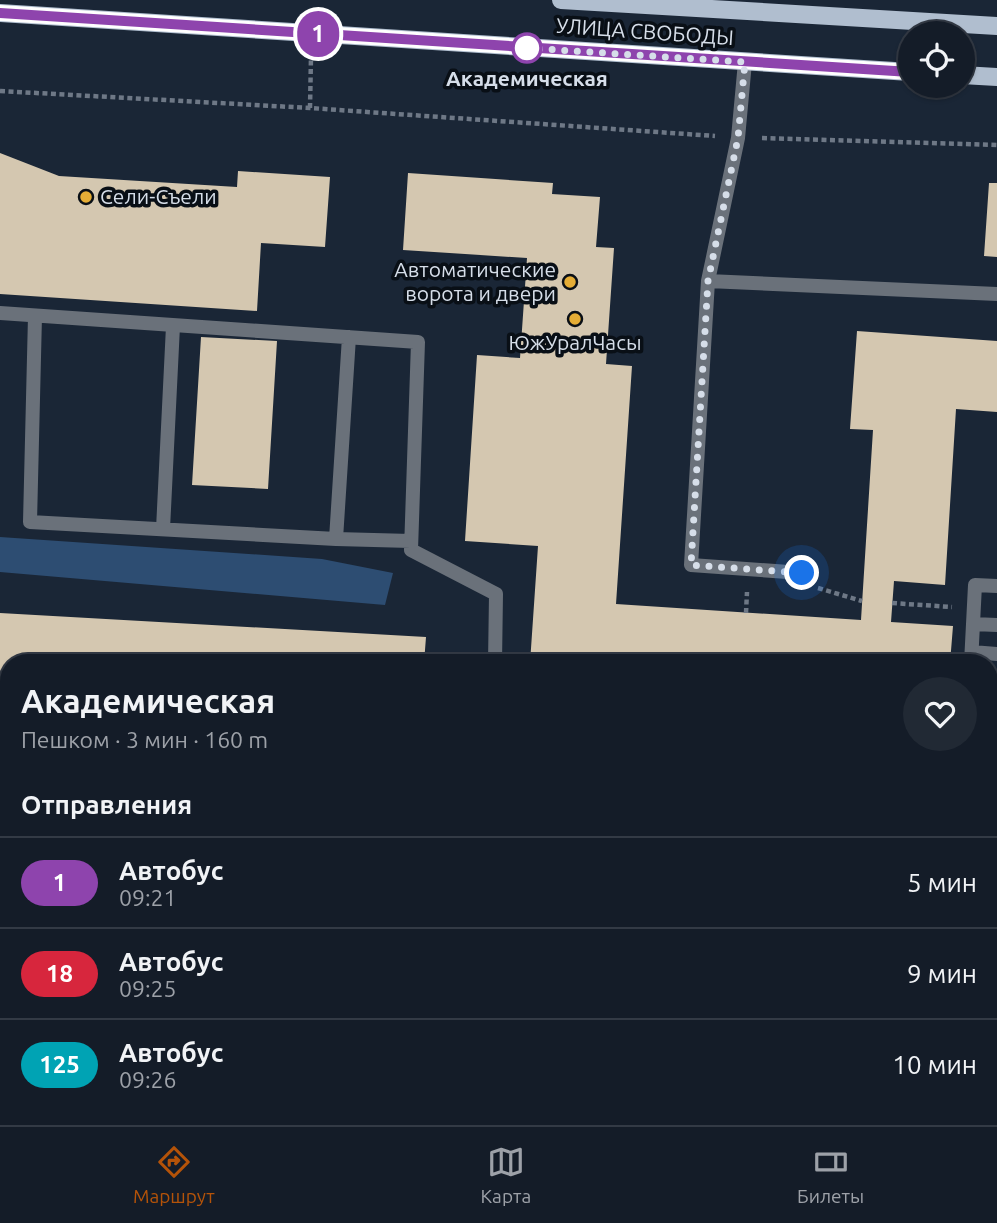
<!DOCTYPE html>
<html lang="ru">
<head>
<meta charset="utf-8">
<style>
  :root { --surface:#141c28; --page:#212934; --text:#f1f3f6; --muted:#9da1a8; --line:#333a45; --accent:#b45309 }
  body { margin:0; font-family:Ubuntu,sans-serif; background:var(--page); color:var(--text); height:100vh; display:flex; flex-direction:column; font-size:26px; white-space:nowrap }
  * { box-sizing:border-box; margin:0 }
  p { font-size:23px; color:var(--muted) }
  .icon { flex:none; width:38px; height:38px; fill:none; stroke:currentColor; stroke-width:2; stroke-linecap:round; stroke-linejoin:round }
  .map { position:relative; flex:1; overflow:hidden }
  .sheet { position:absolute; left:0px; top:654px; width:998px; height:471px; display:flex; flex-direction:column; background:var(--surface); border-radius:28px 28px 0 0; box-shadow:0 2px 5px #0004,0 0 0 2px var(--line) }
  .sheet>* { flex:none }
  .badge { padding:0 14px; border-radius:23px; font-size:24px; line-height:46px }
  .controls { position:absolute; left:898px; top:21px; display:grid; gap:14px }
  .controls a { display:grid; place-items:center; width:77px; height:77px; border-radius:50%; background:var(--surface); box-shadow:0 2px 5px #0004,0 0 0 2px var(--line); font-size:35px }
  .you { position:absolute; width:35px; height:35px; margin:-18px; border:5px solid #fff; border-radius:50%; background:#1a73e8; box-shadow:0 0 0 10px #1a73e833 }
  .map>.badge { position:absolute; translate:-50% -50%; box-shadow:0 0 0 4px #fff }
  h2 { padding:0 21px; font-size:26px; line-height:63px }
  .round { display:grid; place-items:center; flex:none; width:74px; height:74px; border-radius:37px; background:var(--page) }
  .head { display:flex; align-items:center; justify-content:space-between; height:119px; padding:0 21px }
  h1 { font-size:33px; font-weight:600; line-height:52px }
  ul { padding:0; list-style:none }
  li { display:flex; align-items:center; gap:21px; height:91px; padding:0 21px; border-top:2px solid var(--line) }
  li div { flex:1 }
  li b { display:block; font-size:26px }
  li em { font-style:normal }
  li .badge { min-width:77px; font-weight:700; text-align:center }
  .dock { display:flex; justify-content:space-around; align-items:center; height:98px; border-top:2px solid var(--line); background:var(--surface); font-size:19px; color:var(--muted) }
  .dock a { display:grid; justify-items:center; gap:4px }
  .dock .selected { color:var(--accent) }
  .map>svg:first-child { display:block }
</style>
</head>
<body>
<div class="map">
<svg width="997" height="1125" viewBox="0 0 997 1125">
  <rect width="100%" height="100%" fill="#1a2636"/>
  <!-- green -->
  <path fill="#2d4d72" d="M0,537L322,559L393,573L385,605L0,572Z
    M0,753L9,754V808L0,807Z
    M0,840H9V969L0,968Z"/>
  <!-- building -->
  <path fill="#d4c7b0" d="M0,153L59,176L237,187L238,171L330,177L325,247L261,243L257,311L0,294Z
    M408,173L553,183L552,194L600,197L596,247L614,248L606,364L632,366L616,604L861,620L873,430L850,429L857,331L997,341V412L956,409L945,585L894,581L891,622L953,626L950,663H530L538,546L465,541L477,355L520,358L527,258L403,250Z
    M989,183H997V257L984,256Z
    M201,337L277,341L268,489L192,485Z
    M0,613L426,637L424,663H9V681H0Z
    M989,819H997V1083H989Z
    M258,1116H321L320,1125H258Z
    M554,1116H631V1125H554Z"/>
  <g fill="none" stroke-linecap="round" stroke-linejoin="round">
    <!-- path -->
    <path stroke="#6e7886" stroke-width="4.5" stroke-dasharray="5 3.5" stroke-linecap="butt" d="M0,91L310,108L715,136
      M310,108L311,57
      M762,138L997,145
      M818,588L862,601
      M892,603L952,607
      M746,613L747,592
      M0,707L9,708
      M989,761H997"/>
    <!-- service -->
    <path stroke="#6a717a" stroke-width="14" d="M745,62L738,138L708,281L691,565L802,573
      M708,281L997,294
      M0,313L418,342L411,550L496,594L495,663
      M35,316L30,522L336,539L349,337
      M163,529L173,326
      M336,539L411,541
      M973,624L997,625
      M972,652L997,654
      M971,663L975,585L997,586
      M0,739H9
      M0,1071L9,1074
      M65,1125L66,1116
      M350,1125L351,1116
      M504,1125V1116
      M687,1125V1116"/>
    <!-- primary -->
    <path stroke="#b0becf" stroke-width="18" d="M561,0L997,26
      M0,13L910,72
      M962,75L997,77"/>
  </g>
  <g fill="none" stroke-linecap="round" stroke-linejoin="round">
    <!-- line casing -->
    <g stroke="#fff" stroke-width="16">
      <path id="line" d="M0,13L910,72"/>
    </g>
    <!-- line -->
    <use href="#line" stroke="#8e44ad" stroke-width="10"/>
    <!-- walk -->
    <path stroke="#d6dee9" stroke-width="7" stroke-dasharray="0 12.6" d="M527,48L745,62L738,138L708,281L691,565L802,573"/>
  </g>
  <!-- markers -->
  <circle fill="#fff" stroke="#8e44ad" stroke-width="3.5" cx="527" cy="48" r="14"/>
  <g fill="#e5ad36" stroke="#090f16" stroke-width="2.5">
    <circle cx="86" cy="197" r="7"/>
    <circle cx="570" cy="282" r="7"/>
    <circle cx="575" cy="319" r="7"/>
  </g>
  <g text-anchor="middle" stroke-width="7" stroke-linejoin="round" paint-order="stroke">
    <!-- street labels -->
    <g font-size="21" fill="#d6dee9" stroke="#090f16">
      <text transform="translate(645 32) rotate(4)" y="7">УЛИЦА СВОБОДЫ</text>
    </g>
    <!-- stop labels -->
    <g font-size="21" font-weight="bold" fill="#d6dee9" stroke="#090f16">
      <text x="527" y="86">Академическая</text>
    </g>
    <!-- poi labels -->
    <g font-size="21" fill="#d6dee9" stroke="#090f16" text-anchor="start">
      <text x="100" y="204">Сели-Съели</text>
      <text x="556" y="277" text-anchor="end">Автоматические<tspan x="556" dy="24">ворота и двери</tspan></text>
      <text x="575" y="350" text-anchor="middle">ЮжУралЧасы</text>
    </g>
  </g>
</svg>
<div class="controls">
<a><svg class="icon" aria-label="locate" viewBox="0 0 24 24"><circle cx="12" cy="12" r="6"/><path d="M12 2v4M12 18v4M2 12h4M18 12h4"/></svg></a>
</div>
<div class="you" style="left:802px;top:573px"></div>
<b class="badge" style="left:318px;top:34px;background:#8e44ad;color:#fff">1</b>
<section class="sheet">
<div class="head"><div><h1>Академическая</h1><p>Пешком · 3 мин · 160 m</p></div><a class="round"><svg class="icon" aria-label="heart" viewBox="0 0 24 24"><path d="M12 20l-8-8c-3-5 5-10 8-4 3-6 11-1 8 4z"/></svg></a></div>
<h2>Отправления</h2>
<ul>
<li><span class="badge" style="background:#8e44ad;color:#fff">1</span><div><b>Автобус</b><p>09:21</p></div><em>5 мин</em></li>
<li><span class="badge" style="background:#d7263d;color:#fff">18</span><div><b>Автобус</b><p>09:25</p></div><em>9 мин</em></li>
<li><span class="badge" style="background:#00a3b4;color:#fff">125</span><div><b>Автобус</b><p>09:26</p></div><em>10 мин</em></li>
</ul>
</section>
</div>
<nav class="dock">
<a class="selected"><svg class="icon" aria-label="directions" viewBox="0 0 24 24"><path d="M12 3l9 9-9 9-9-9zM9 14v-3h6M13 9l2 2-2 2"/></svg>Маршрут</a>
<a><svg class="icon" aria-label="map" viewBox="0 0 24 24"><path d="M3 6l6-2 6 2 6-2v14l-6 2-6-2-6 2zM9 4v14M15 6v14"/></svg>Карта</a>
<a><svg class="icon" aria-label="tickets" viewBox="0 0 24 24"><path d="M3 7h18v10H3zM15 7v10"/></svg>Билеты</a>
</nav>
</body>
</html>
